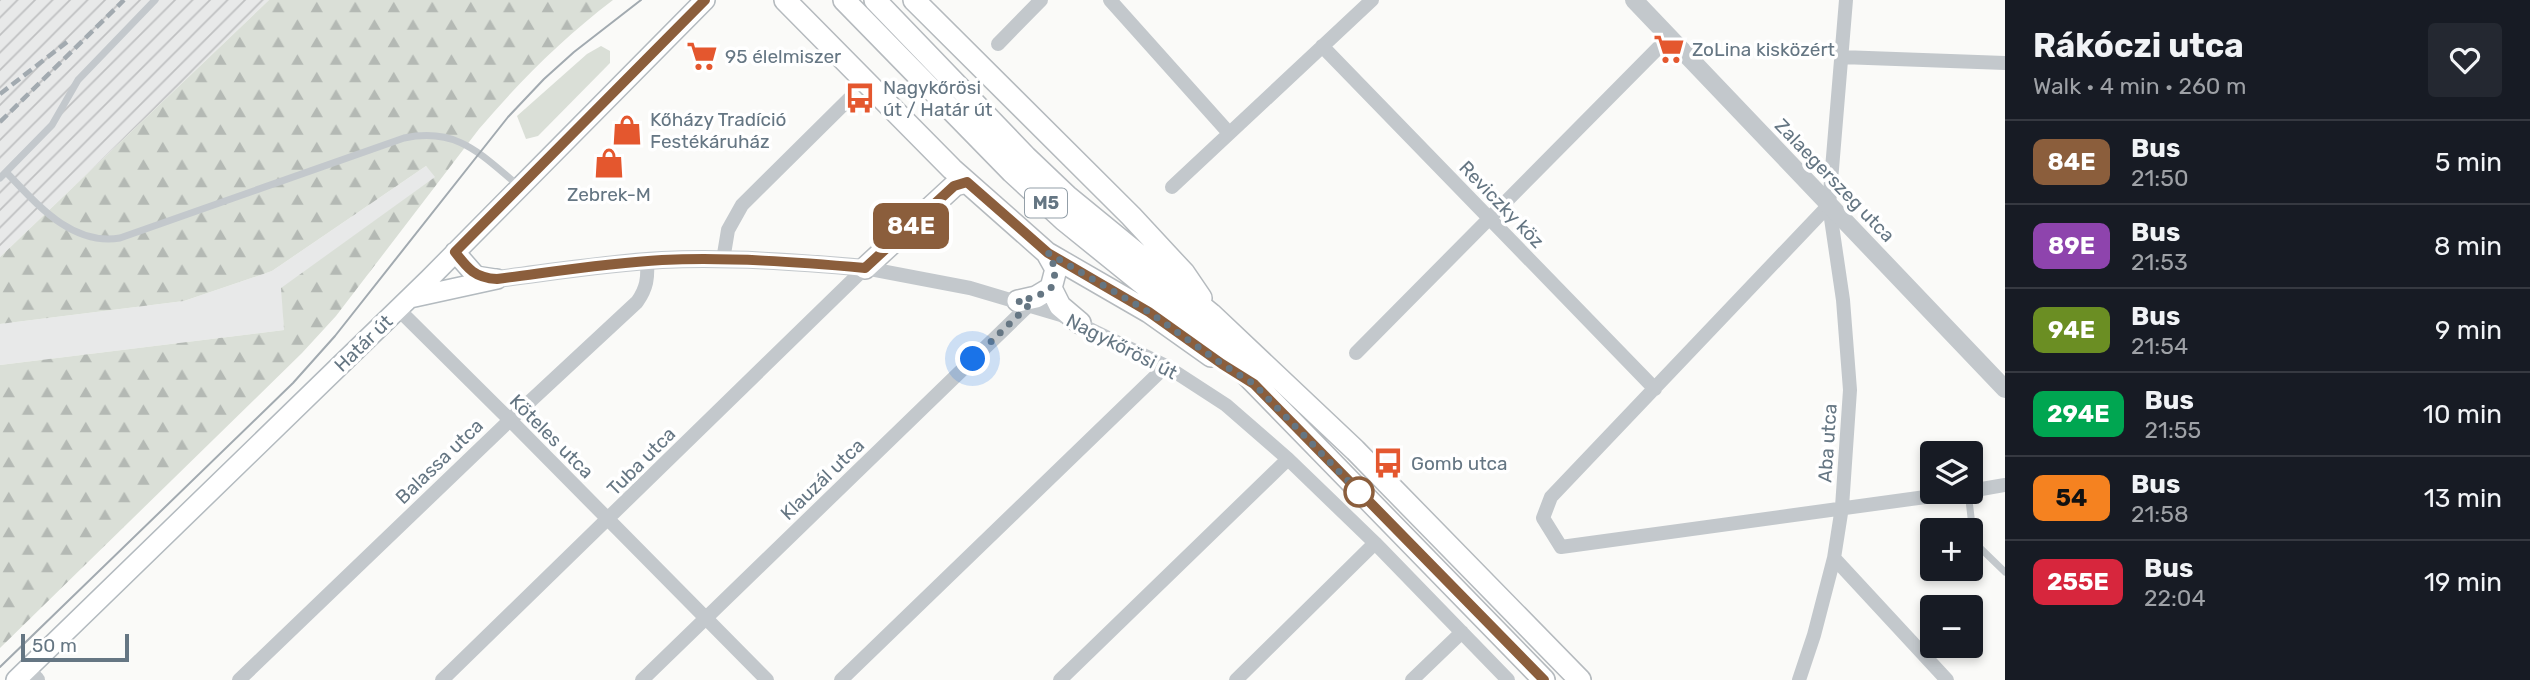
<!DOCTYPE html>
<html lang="en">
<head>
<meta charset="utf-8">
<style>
  :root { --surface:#171b24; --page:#242831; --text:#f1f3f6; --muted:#9ea1a6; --line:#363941 }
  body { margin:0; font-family:Rubik,sans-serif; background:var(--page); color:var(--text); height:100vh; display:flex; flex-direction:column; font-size:26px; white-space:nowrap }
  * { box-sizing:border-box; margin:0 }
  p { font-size:23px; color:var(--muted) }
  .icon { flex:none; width:38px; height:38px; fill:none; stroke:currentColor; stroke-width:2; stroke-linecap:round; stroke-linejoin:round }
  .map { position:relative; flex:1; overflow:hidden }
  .panel { display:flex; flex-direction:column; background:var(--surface); width:525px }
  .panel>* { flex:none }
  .badge { padding:0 14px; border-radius:10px; font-size:24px; line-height:46px }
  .tools { position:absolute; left:1920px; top:441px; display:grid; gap:14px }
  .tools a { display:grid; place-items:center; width:63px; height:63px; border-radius:7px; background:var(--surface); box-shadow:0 4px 10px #0003; font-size:35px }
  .scale { position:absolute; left:21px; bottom:18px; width:108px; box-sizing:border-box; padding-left:7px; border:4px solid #657683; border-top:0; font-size:19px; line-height:24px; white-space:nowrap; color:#657683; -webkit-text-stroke:5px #fff; paint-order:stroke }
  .you { position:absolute; width:35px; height:35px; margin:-18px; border:5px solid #fff; border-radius:50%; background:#1a73e8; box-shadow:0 0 0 10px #1a73e833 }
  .map>.badge { position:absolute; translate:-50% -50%; box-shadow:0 0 0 4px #fff }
  .round { display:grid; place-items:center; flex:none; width:74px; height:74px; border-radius:7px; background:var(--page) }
  .overview { display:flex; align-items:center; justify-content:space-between; height:119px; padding:0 28px }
  h1 { font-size:33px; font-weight:700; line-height:52px }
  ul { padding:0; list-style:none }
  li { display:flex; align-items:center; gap:21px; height:84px; padding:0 28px; border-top:2px solid var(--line) }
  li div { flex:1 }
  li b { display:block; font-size:26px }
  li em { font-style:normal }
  li .badge { min-width:77px; font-weight:700; text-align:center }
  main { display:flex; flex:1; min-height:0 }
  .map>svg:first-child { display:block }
</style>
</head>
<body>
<main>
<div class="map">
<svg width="2005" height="680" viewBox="0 0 2005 680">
  <defs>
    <pattern id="industrial-furrows" width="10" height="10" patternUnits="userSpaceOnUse" patternTransform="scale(1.75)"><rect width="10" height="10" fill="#e8e9e9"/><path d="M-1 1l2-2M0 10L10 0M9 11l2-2" fill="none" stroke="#c0c1c2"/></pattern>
    <pattern id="forest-firs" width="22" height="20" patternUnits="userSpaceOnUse" patternTransform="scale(1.75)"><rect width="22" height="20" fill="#dadfd7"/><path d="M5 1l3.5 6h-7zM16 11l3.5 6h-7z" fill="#b4b9b4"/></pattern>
  </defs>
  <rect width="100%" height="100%" fill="#fafaf8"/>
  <!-- built -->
  <path fill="#e8e9e9" d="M426,166L436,177L282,288L284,330L0,365V324L184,301L272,271Z"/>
  <!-- industrial -->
  <path fill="url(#industrial-furrows)" d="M0,0H269L0,257Z"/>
  <!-- grass -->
  <path fill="#dadfd7" d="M601,46L610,51V63L538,136L526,139L517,116L587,54Z"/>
  <!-- forest -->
  <path fill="url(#forest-firs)" d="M269,0H613C563,38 520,81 479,129L336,316L302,353L0,648V365L284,330L281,288L435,177L426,166L272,271L184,301L0,324V257Z"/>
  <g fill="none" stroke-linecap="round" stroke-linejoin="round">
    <!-- secondary casing -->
    <g stroke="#b3babf" stroke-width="22">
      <path id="secondary" d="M455,252L476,276L495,279
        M410,298L497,279
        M16,680L429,279L705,0"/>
    </g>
    <!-- primary casing -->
    <g stroke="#b5babe" stroke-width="24">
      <path id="primary" d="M785,0L952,169L1047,253L1149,312L1211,356
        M844,0L1012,172L1064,220L1179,313L1232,360L1544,680
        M875,0L1026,157L1067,196L1211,314L1355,450L1580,680
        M914,0L1131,216L1184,273L1201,298
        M865,268L955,185L966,182
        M1051,288L1060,306L1080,323
        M1018,301L1036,297L1051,288L1056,269L1047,253"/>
    </g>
    <!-- service -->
    <path stroke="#c3c8cc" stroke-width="7" d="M6,172C37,204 71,246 120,238L404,138C458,127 480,154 519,186
      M0,178L52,125L78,80L155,0
      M1968,492L1974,542L2005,572"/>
    <!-- minor -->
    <path stroke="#c3c8cc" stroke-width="14" d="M1110,0L1229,133
      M998,44L1041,0
      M1322,46L1655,389
      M1841,57L2005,63
      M1172,187L1372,0
      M1829,205L1551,497L1543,518L1561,547L1962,492
      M723,260L728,230L742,205L849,99
      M398,309L510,420L767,680
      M1356,353L1669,37
      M1970,491L2005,485
      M1834,558L1947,680
      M239,680L510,420L637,302C647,288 648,278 647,261
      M442,680L865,268L970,288L1061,315L1166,366L1226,405L1288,459L1375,543L1508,680
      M642,680L1029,305
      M841,680L1166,366
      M1060,680L1288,459
      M1236,680L1375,543
      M1412,680L1462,632
      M1799,680L1814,635L1834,558L1842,507L1850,390L1843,300L1829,205L1846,0"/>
    <!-- tertiary -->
    <path stroke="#c3c8cc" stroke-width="18" d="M1634,0L2005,389
      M497,279C552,272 607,263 662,260C729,257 798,262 865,268
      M26,670L36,680"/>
    <!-- secondary -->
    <use href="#secondary" stroke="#fff" stroke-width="19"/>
    <!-- primary -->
    <use href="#primary" stroke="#fff" stroke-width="21"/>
    <!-- tram -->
    <path stroke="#a2aab0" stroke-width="2" d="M0,667L293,383L335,336L508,117L544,79L574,52L641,0"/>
    <!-- rail -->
    <path stroke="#a2aab0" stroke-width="4.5" stroke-dasharray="10 5" stroke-linecap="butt" d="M0,94L67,42
      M0,122L124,0"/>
  </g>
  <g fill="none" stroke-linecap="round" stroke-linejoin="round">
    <!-- line casing -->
    <g stroke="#fff" stroke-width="16">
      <path id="line" d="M705,0L455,252C468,269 475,278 497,279C552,272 607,263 662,260C729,257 798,262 865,268L954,186L967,182L1048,253L1149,312L1222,364L1254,384L1544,680"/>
    </g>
    <!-- line -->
    <use href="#line" stroke="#8b5e3c" stroke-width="10"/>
    <!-- walk -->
    <path stroke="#657683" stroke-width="7" stroke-dasharray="0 12.6" d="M973,359L1029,305L1018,301L1036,297L1051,288L1056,270L1048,253L1149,312L1222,364L1254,384L1359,492"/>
  </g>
  <!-- icons -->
  <defs>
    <g id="supermarket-bare" transform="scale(2.415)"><path d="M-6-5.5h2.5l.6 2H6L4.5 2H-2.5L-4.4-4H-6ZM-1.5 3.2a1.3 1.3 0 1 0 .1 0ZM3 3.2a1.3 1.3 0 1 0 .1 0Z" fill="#e4572e" stroke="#fff" stroke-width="2.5" paint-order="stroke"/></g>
    <g id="bus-bare" transform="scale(2.415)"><path d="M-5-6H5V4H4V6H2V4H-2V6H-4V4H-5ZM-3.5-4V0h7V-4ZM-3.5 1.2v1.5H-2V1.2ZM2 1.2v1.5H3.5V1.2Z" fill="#e4572e" stroke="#fff" stroke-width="2.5" paint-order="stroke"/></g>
    <g id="shop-bare" transform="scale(2.415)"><path d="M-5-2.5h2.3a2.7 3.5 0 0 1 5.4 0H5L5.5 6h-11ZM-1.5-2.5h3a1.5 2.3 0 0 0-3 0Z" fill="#e4572e" stroke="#fff" stroke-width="2.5" paint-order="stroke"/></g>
  </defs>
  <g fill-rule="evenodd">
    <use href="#supermarket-bare" x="1669" y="49"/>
    <use href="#supermarket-bare" x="702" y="56"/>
    <use href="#bus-bare" x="860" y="98"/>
    <use href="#shop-bare" x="627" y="130"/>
    <use href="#shop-bare" x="609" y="163"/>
    <use href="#bus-bare" x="1388" y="463"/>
  </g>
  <!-- markers -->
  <circle fill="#fff" stroke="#8b5e3c" stroke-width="3.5" cx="1359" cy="492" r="14"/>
  <g text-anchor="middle" stroke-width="7" stroke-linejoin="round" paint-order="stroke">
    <!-- shield labels -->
    <rect fill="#fff" stroke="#939fa8" stroke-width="2" x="1025" y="188.5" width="42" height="29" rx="5"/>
    <g font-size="18" font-weight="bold" fill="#657683">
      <text x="1046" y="209">M5</text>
    </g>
    <!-- poi labels -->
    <g font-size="19" fill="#657683" stroke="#fff" text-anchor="start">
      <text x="1692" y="56">ZoLina kisközért</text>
      <text x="725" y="63">95 élelmiszer</text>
      <text x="883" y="94">Nagykőrösi<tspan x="883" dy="22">út / Határ út</tspan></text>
      <text x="650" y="126">Kőházy Tradíció<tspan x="650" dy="22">Festékáruház</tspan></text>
      <text x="609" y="201" text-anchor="middle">Zebrek-M</text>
      <text x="1411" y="470">Gomb utca</text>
    </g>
    <!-- street labels -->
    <g font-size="19" fill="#657683" stroke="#fff">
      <text transform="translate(1835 180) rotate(46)" y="7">Zalaegerszeg utca</text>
      <text transform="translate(1502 204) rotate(46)" y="7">Reviczky köz</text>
      <text transform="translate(363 343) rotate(-44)" y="7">Határ út</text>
      <text transform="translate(1122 346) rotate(27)" y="7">Nagykőrösi út</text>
      <text transform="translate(552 436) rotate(45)" y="7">Köteles utca</text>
      <text transform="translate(1827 443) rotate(-86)" y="7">Aba utca</text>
      <text transform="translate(439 461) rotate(-44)" y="7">Balassa utca</text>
      <text transform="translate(641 461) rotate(-45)" y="7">Tuba utca</text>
      <text transform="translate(822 479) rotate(-44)" y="7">Klauzál utca</text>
    </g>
  </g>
</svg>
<div class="tools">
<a><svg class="icon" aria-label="layers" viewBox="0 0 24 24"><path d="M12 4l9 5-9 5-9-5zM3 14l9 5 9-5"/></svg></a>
<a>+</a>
<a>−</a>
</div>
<div class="scale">50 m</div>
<div class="you" style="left:973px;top:359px"></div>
<b class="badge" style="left:911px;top:226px;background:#8b5e3c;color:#fff">84E</b>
</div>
<section class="panel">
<div class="overview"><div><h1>Rákóczi utca</h1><p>Walk · 4 min · 260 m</p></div><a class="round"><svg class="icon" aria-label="heart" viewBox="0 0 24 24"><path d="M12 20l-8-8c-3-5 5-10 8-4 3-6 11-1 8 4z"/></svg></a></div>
<ul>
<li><span class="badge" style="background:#8b5e3c;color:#fff">84E</span><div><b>Bus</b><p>21:50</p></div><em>5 min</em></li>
<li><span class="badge" style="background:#8e44ad;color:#fff">89E</span><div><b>Bus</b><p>21:53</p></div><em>8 min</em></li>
<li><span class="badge" style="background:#6b8e23;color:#fff">94E</span><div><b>Bus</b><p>21:54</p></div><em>9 min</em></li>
<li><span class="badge" style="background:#00a651;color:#fff">294E</span><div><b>Bus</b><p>21:55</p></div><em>10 min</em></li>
<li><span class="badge" style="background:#f58220;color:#111">54</span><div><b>Bus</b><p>21:58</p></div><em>13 min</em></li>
<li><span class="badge" style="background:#d7263d;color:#fff">255E</span><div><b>Bus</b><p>22:04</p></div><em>19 min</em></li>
</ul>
</section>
</main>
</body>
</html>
